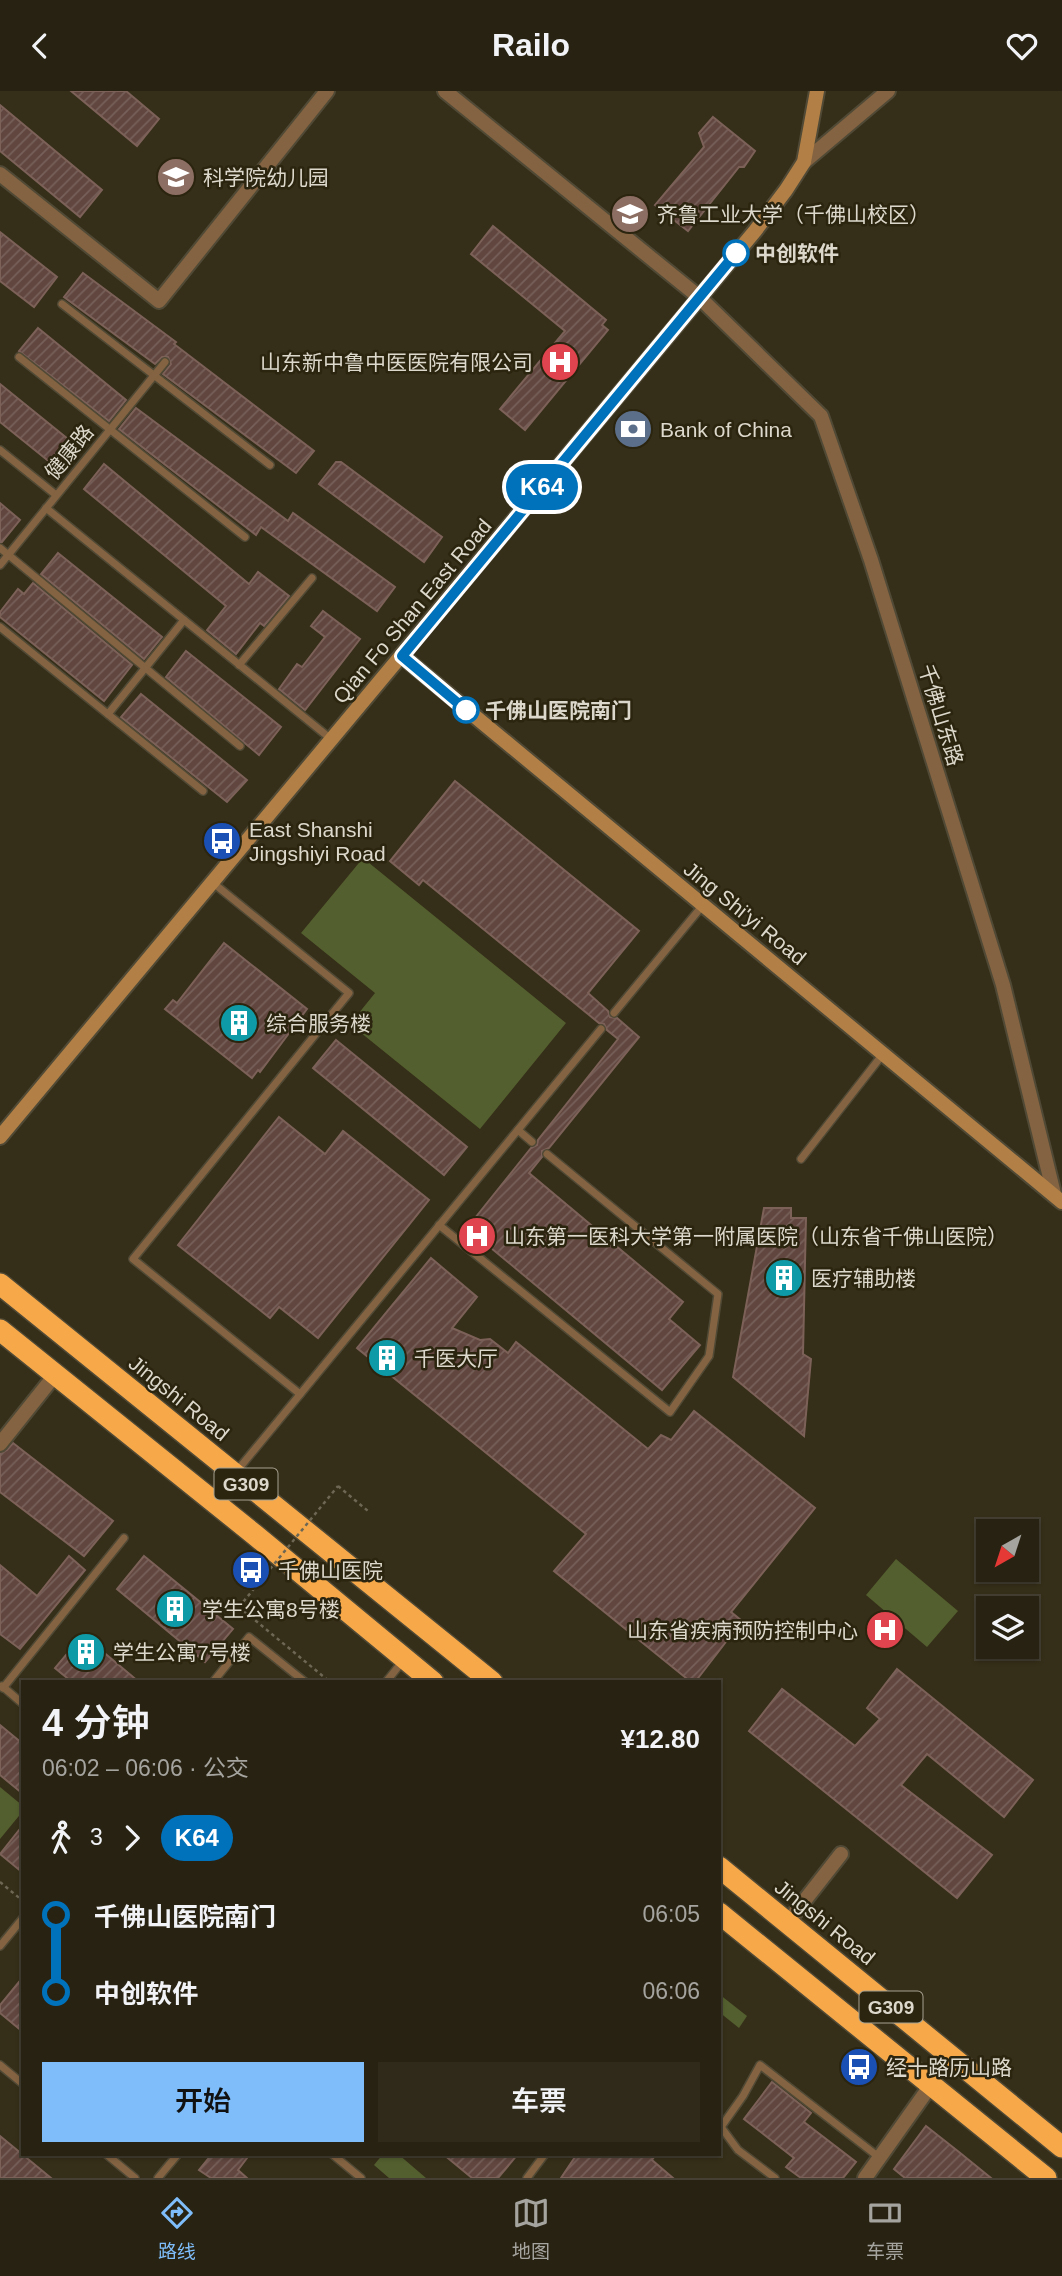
<!DOCTYPE html>
<html lang="zh">
<meta charset="utf-8">
<style>
body{margin:0;font-family:Helvetica,"Noto Sans SC",sans-serif;background:#302a1b;color:#f1f3f6;height:100vh;display:flex;flex-direction:column;font-size:26px;white-space:nowrap}
*{box-sizing:border-box;margin:0}
p{font-size:23px;color:#a5a49f}
.icon{flex:none;width:38px;height:38px;fill:none;stroke:currentColor;stroke-width:2;stroke-linecap:round;stroke-linejoin:round}
.map{position:relative;flex:1;overflow:hidden}
.drawer{position:absolute;left:21px;top:1589px;width:700px;height:476px;display:flex;flex-direction:column;background:#282212;border-radius:0px;box-shadow:0 2px 5px #0004,0 0 0 2px #443f32}
.drawer>*{flex:none}
.badge{padding:0 14px;border-radius:23px;font-size:24px;line-height:46px}
.needle{width:46px;rotate:219deg}
.fabs{position:absolute;left:976px;top:1428px;display:grid;gap:14px}
.fabs a{display:grid;place-items:center;width:63px;height:63px;border-radius:0px;background:#282212;box-shadow:0 2px 5px #0004,0 0 0 2px #443f32;font-size:35px}
.map>.badge{position:absolute;translate:-50% -50%;box-shadow:0 0 0 4px #fff}
.legs{display:flex;align-items:center;gap:10px;height:77px;padding:0 21px;font-size:23px}
.legs p{margin-inline-start:auto}
.summary{display:flex;align-items:center;justify-content:space-between;height:119px;padding:0 21px}
h1{font-size:38px;font-weight:600;line-height:52px}
.action{display:flex;gap:14px;margin-top:auto;padding:14px 21px}
.action a{flex:1;height:80px;border-radius:0px;background:#7ebdf9;color:#111;font-size:28px;font-weight:600;line-height:80px;text-align:center}
.action a+a{background:#302a1b;color:#f1f3f6}
ul{padding:0 21px;list-style:none}
li{display:flex;align-items:center;gap:24px;height:77px;font-size:26px}
li i{display:grid;place-items:center;width:10px;height:100%;margin:0 9px;background:currentColor}
li i::after{content:'';width:18px;height:18px;margin:-9px;border:5px solid;border-radius:50%;background:#282212}
li p{margin-inline-start:auto}
li:first-child i{background:linear-gradient(#0000 50%,currentColor 0)}
li:last-child i{background:linear-gradient(currentColor 50%,#0000 0)}
header{display:flex;justify-content:space-between;align-items:center;height:91px;padding:0 21px;background:#282212;font-size:32px;font-weight:600}
.menu{display:flex;justify-content:space-around;align-items:center;height:98px;border-top:2px solid #443f32;background:#282212;font-size:19px;color:#a5a49f}
.menu a{display:grid;justify-items:center;gap:4px}
.menu .current{color:#7ebdf9}
.map>svg:first-child{display:block}
.green{fill:#535f2f}
.building{fill:url(#building-hatch);stroke:#7c6159;stroke-width:2}
.lines{fill:none;stroke-linecap:round;stroke-linejoin:round}
.lane-casing{stroke:#504935;stroke-width:10}
.street-casing{stroke:#504935;stroke-width:18}
.secondary-casing{stroke:#504935;stroke-width:18}
.highway-casing{stroke:#504935;stroke-width:24}
.path{stroke:#6d6754;stroke-width:2.5;stroke-dasharray:3.5 3.5;stroke-linecap:butt}
.lane{stroke:#836341;stroke-width:7}
.street{stroke:#836341;stroke-width:14}
.secondary{stroke:#b28046;stroke-width:14}
.highway{stroke:#f7a94a;stroke-width:21}
.path-bridge{stroke:#6d6754;stroke-width:2.5;stroke-dasharray:3.5 3.5;stroke-linecap:butt}
.line-1-casing{stroke:#fff;stroke-width:16}
.line-1{stroke:#0072bc;stroke-width:10}
.stop-1-dot{fill:#fff;stroke:#0072bc;stroke-width:3.5}
.labels{text-anchor:middle;dominant-baseline:central;stroke-width:5;stroke-linejoin:round;paint-order:stroke}
.shield{fill:#2b240e;stroke:#a7a292;stroke-width:2}
.shield-label{font-size:19px;font-weight:bold;fill:#dcd8cb}
.poi-label{font-size:21px;fill:#dcd8cb;stroke:#2b240e;text-anchor:start}
.stop-label{font-size:21px;font-weight:bold;fill:#dcd8cb;stroke:#2b240e;text-anchor:start}
.street-label{font-size:21px;fill:#dcd8cb;stroke:#2b240e}
</style>
<header><svg class="icon" aria-label="back" viewBox="0 0 24 24"><path d="M15 5l-7 7 7 7"/></svg>Railo<svg class="icon" aria-label="heart" viewBox="0 0 24 24"><path d="M12 20l-8-8c-3-5 5-10 8-4 3-6 11-1 8 4z"/></svg></header>
<div class="map">
<svg width="1062" height="2087" viewBox="0 0 1062 2087">
<defs>
<pattern id="building-hatch" width="6" height="6" patternUnits="userSpaceOnUse" patternTransform="scale(1.75)"><rect width="6" height="6" fill="#60463e"/><path d="M-1 1l2-2M0 6l6-6M5 7l2-2" fill="none" stroke="#766059"/></pattern>
</defs>
<rect width="100%" height="100%" fill="#352e18"/>
<g class="green">
<polygon points="363,767 566,932 480,1038 350,933 375,902 301,842"/>
<polygon points="896,1468 958,1520 927,1556 866,1504"/>
<polygon points="0,1696 23,1715 23,1720 0,1748"/>
<polygon points="719,1903 747,1925 739,1937 719,1921"/>
<polygon points="383,2063 398,2063 426,2087 389,2087 374,2074"/>
</g>
<g class="building">
<polygon points="71,0 126,0 159,28 137,55"/>
<polygon points="0,14 102,99 80,126 0,60"/>
<polygon points="713,26 755,60 744,76 739,76 688,140 655,114 704,56 699,42"/>
<polygon points="493,135 606,229 602,234 608,239 525,339 500,318 565,240 471,163"/>
<polygon points="0,141 57,186 34,216 0,190"/>
<polygon points="83,182 176,251 174,253 314,360 296,382 163,283 171,273 168,266 162,266 155,273 64,206"/>
<polygon points="38,237 126,309 109,330 19,260"/>
<polygon points="0,293 79,357 61,380 0,331"/>
<polygon points="136,317 288,430 293,422 395,496 377,520 261,436 256,444 119,338"/>
<polygon points="336,371 341,371 442,446 424,471 319,393"/>
<polygon points="104,373 249,493 258,481 289,505 264,535 260,532 236,563 207,539 226,515 84,398"/>
<polygon points="0,412 20,429 2,451 0,451"/>
<polygon points="58,462 162,546 144,568 41,483"/>
<polygon points="33,492 132,574 104,610 0,526 0,521 18,498 24,503"/>
<polygon points="323,520 360,548 305,619 279,598 297,573 302,576 325,546 311,535"/>
<polygon points="186,560 281,636 259,664 166,586"/>
<polygon points="141,603 247,689 227,711 121,626"/>
<polygon points="455,690 639,840 588,902 608,920 610,926 617,927 639,946 549,1057 542,1060 542,1066 529,1082 683,1211 669,1228 700,1254 662,1299 467,1137 531,1057 537,1054 538,1049 618,948 607,939 604,933 599,932 423,789 419,794 390,770"/>
<polygon points="224,852 307,918 260,981 258,979 252,987 165,918 173,909 177,912"/>
<polygon points="336,949 467,1056 444,1084 313,977"/>
<polygon points="279,1026 325,1063 343,1040 429,1109 318,1247 279,1216 270,1227 178,1154"/>
<polygon points="764,1117 791,1117 791,1127 806,1127 803,1263 811,1268 804,1345 733,1286"/>
<polygon points="431,1167 477,1206 452,1237 480,1249 490,1248 508,1262 516,1251 648,1358 661,1344 671,1349 694,1320 815,1417 731,1521 742,1530 695,1591 691,1591 554,1480 586,1443 357,1257"/>
<polygon points="13,1352 113,1430 84,1465 0,1401 0,1362 7,1359"/>
<polygon points="69,1465 85,1479 20,1558 0,1543 0,1474 37,1505"/>
<polygon points="144,1465 233,1538 205,1571 117,1498"/>
<polygon points="83,1544 139,1591 72,1591 55,1577"/>
<polygon points="897,1578 1033,1689 1004,1726 927,1663 901,1694 992,1764 957,1807 749,1640 782,1598 855,1655 880,1628 867,1617"/>
<polygon points="0,1634 23,1653 23,1703 0,1684"/>
<polygon points="23,1734 23,1782 0,1763"/>
<polygon points="23,1886 23,1941 0,1922 0,1914"/>
<polygon points="772,1991 811,2022 804,2031 856,2071 843,2087 801,2087 786,2076 794,2067 744,2028"/>
<polygon points="926,2035 959,2061 991,2087 905,2087 894,2078"/>
<polygon points="0,2045 51,2087 0,2087"/>
<polygon points="212,2063 250,2063 238,2079 247,2087 211,2087 199,2079"/>
<polygon points="443,2063 518,2063 498,2087 472,2087"/>
<polygon points="577,2063 656,2063 652,2069 673,2087 561,2087"/>
</g>
<g class="lines">
<defs>
<g id="lane">
<polyline points="62,213 270,374"/>
<polyline points="19,266 245,446"/>
<polyline points="0,359 56,404"/>
<polyline points="46,417 331,648"/>
<polyline points="0,457 240,655"/>
<polyline points="0,474 165,271"/>
<polyline points="0,536 203,700"/>
<polyline points="239,574 312,487"/>
<polyline points="108,623 184,529"/>
<polyline points="212,791 349,902 133,1168 300,1303"/>
<polyline points="614,922 703,814"/>
<polyline points="518,1039 532,1051"/>
<polyline points="801,1068 883,963"/>
<polyline points="439,1134 670,1321 709,1265 718,1203 547,1063"/>
<polyline points="236,1381 601,938"/>
<polyline points="213,1591 249,1546 305,1591"/>
<polyline points="386,1591 402,1571"/>
<polyline points="2,1595 23,1613"/>
<polyline points="3,1597 124,1447"/>
<polyline points="0,1855 23,1827"/>
<polyline points="0,1974 23,1993"/>
<polyline points="106,2063 135,2087"/>
<polyline points="332,2063 361,2087"/>
<polyline points="158,2087 178,2063"/>
<polyline points="527,2087 545,2063"/>
<polyline points="775,2087 738,2059 721,2036 743,2005 760,1974 880,2067"/>
</g>
<g id="street">
<polyline points="445,0 699,206 821,325 871,469 1003,894 1054,1103"/>
<polyline points="804,71 888,0"/>
<polyline points="0,83 159,210 327,0"/>
<polyline points="0,1353 55,1284"/>
<polyline points="787,1832 841,1763"/>
<polyline points="865,2087 931,1994"/>
</g>
<g id="secondary">
<polyline points="402,565 1062,1111"/>
<polyline points="0,1046 755,140 786,99 804,71 817,0"/>
</g>
<g id="highway">
<polyline points="0,1193 492,1591"/>
<polyline points="0,1239 255,1444 433,1591"/>
<polyline points="719,1776 1062,2056"/>
<polyline points="719,1822 1046,2087"/>
</g>
</defs>
<use href="#lane" class="lane-casing"/>
<use href="#street" class="street-casing"/>
<use href="#secondary" class="secondary-casing"/>
<use href="#highway" class="highway-casing"/>
<g class="path">
<polyline points="338,1395 368,1420"/>
<polyline points="239,1516 330,1591"/>
<polyline points="0,1791 23,1810"/>
</g>
<use href="#lane" class="lane"/>
<use href="#street" class="street"/>
<use href="#secondary" class="secondary"/>
<use href="#highway" class="highway"/>
<polyline class="path-bridge" points="239,1516 338,1395"/>
</g>
<g class="lines">
<defs>
<polyline id="line-1" points="466,619 402,565 736,162"/>
</defs>
<use href="#line-1" class="line-1-casing"/>
<use href="#line-1" class="line-1"/>
</g>
<defs>
<symbol id="school-disc" viewBox="-11 -11 22 22"><circle r="9.5" fill="#8d6e63" stroke="#2b240e"/><path d="M0-5L7-2L0 1L-7-2ZM-4 1L0 2.5L4 1V4Q0 6-4 4Z" fill="#fff"/></symbol>
<symbol id="university-disc" viewBox="-11 -11 22 22"><circle r="9.5" fill="#8d6e63" stroke="#2b240e"/><path d="M0-5L7-2L0 1L-7-2ZM-4 1L0 2.5L4 1V4Q0 6-4 4Z" fill="#fff"/></symbol>
<symbol id="hospital-disc" viewBox="-11 -11 22 22"><circle r="9.5" fill="#e0444e" stroke="#2b240e"/><path d="M-5-5h3v3.5h4V-5h3V5h-3V1.5h-4V5h-3Z" fill="#fff"/></symbol>
<symbol id="bank-disc" viewBox="-11 -11 22 22"><circle r="9.5" fill="#5c6f8a" stroke="#2b240e"/><path d="M-6-4H6V4H-6ZM0-2.3a2.3 2.3 0 1 0 0 4.6a2.3 2.3 0 1 0 0-4.6Z" fill="#fff"/></symbol>
<symbol id="bus-disc" viewBox="-11 -11 22 22"><circle r="9.5" fill="#1a4fb4" stroke="#2b240e"/><path d="M-5-6H5V4H4V6H2V4H-2V6H-4V4H-5ZM-3.5-4V0h7V-4ZM-3.5 1.2v1.5H-2V1.2ZM2 1.2v1.5H3.5V1.2Z" fill="#fff"/></symbol>
<symbol id="building-disc" viewBox="-11 -11 22 22"><circle r="9.5" fill="#0f9aa8" stroke="#2b240e"/><path d="M-4-6H4V6H1V3H-1V6H-4ZM-2.5-4.3h1.7v1.8h-1.7ZM.8-4.3h1.7v1.8H.8ZM-2.5-1h1.7V.8h-1.7ZM.8-1h1.7V.8H.8Z" fill="#fff"/></symbol>
</defs>
<g fill-rule="evenodd">
<use href="#school-disc" x="154" y="64" width="44" height="44"/>
<use href="#university-disc" x="608" y="101" width="44" height="44"/>
<use href="#hospital-disc" x="538" y="249" width="44" height="44"/>
<use href="#bank-disc" x="611" y="316" width="44" height="44"/>
<use href="#bus-disc" x="200" y="728" width="44" height="44"/>
<use href="#building-disc" x="217" y="910" width="44" height="44"/>
<use href="#hospital-disc" x="455" y="1123" width="44" height="44"/>
<use href="#building-disc" x="762" y="1165" width="44" height="44"/>
<use href="#building-disc" x="365" y="1245" width="44" height="44"/>
<use href="#bus-disc" x="229" y="1457" width="44" height="44"/>
<use href="#building-disc" x="153" y="1496" width="44" height="44"/>
<use href="#hospital-disc" x="863" y="1517" width="44" height="44"/>
<use href="#building-disc" x="64" y="1539" width="44" height="44"/>
<use href="#bus-disc" x="837" y="1954" width="44" height="44"/>
</g>
<g class="stop-1-dot">
<circle cx="736" cy="162" r="12"/>
<circle cx="466" cy="619" r="12"/>
</g>
<g class="labels">
<g class="shield">
<rect x="214.5" y="1377.5" width="63" height="31" rx="5"/>
<rect x="859.5" y="1900.5" width="63" height="31" rx="5"/>
</g>
<g class="shield-label">
<text x="246" y="1393">G309</text>
<text x="891" y="1916">G309</text>
</g>
<g class="poi-label">
<text x="203" y="86">科学院幼儿园</text>
<text x="657" y="123">齐鲁工业大学（千佛山校区）</text>
<text x="533" y="271" text-anchor="end">山东新中鲁中医医院有限公司</text>
<text x="660" y="338">Bank of China</text>
<text x="249" y="738">East Shanshi<tspan x="249" dy="24">Jingshiyi Road</tspan></text>
<text x="266" y="932">综合服务楼</text>
<text x="504" y="1145">山东第一医科大学第一附属医院（山东省千佛山医院）</text>
<text x="811" y="1187">医疗辅助楼</text>
<text x="414" y="1267">千医大厅</text>
<text x="278" y="1479">千佛山医院</text>
<text x="202" y="1518">学生公寓8号楼</text>
<text x="858" y="1539" text-anchor="end">山东省疾病预防控制中心</text>
<text x="113" y="1561">学生公寓7号楼</text>
<text x="886" y="1976">经十路历山路</text>
</g>
<g class="stop-label">
<text x="755" y="162">中创软件</text>
<text x="485" y="619">千佛山医院南门</text>
</g>
<g class="street-label">
<text transform="translate(69 361) rotate(-51)">健康路</text>
<text transform="translate(412 520) rotate(-50)">Qian Fo Shan East Road</text>
<text transform="translate(941 624) rotate(73)">千佛山东路</text>
<text transform="translate(745 822) rotate(39)">Jing Shi'yi Road</text>
<text transform="translate(179 1307) rotate(39)">Jingshi Road</text>
<text transform="translate(825 1831) rotate(39)">Jingshi Road</text>
</g>
</g>
</svg>
<div class="fabs">
<a><svg class="needle" viewBox="-14 -14 28 28"><path d="M0-13l5 13h-10z" fill="#e53935"/><path d="M0 13l5-13h-10z" fill="#a5a49f"/></svg></a>
<a><svg class="icon" aria-label="layers" viewBox="0 0 24 24"><path d="M12 4l9 5-9 5-9-5zM3 14l9 5 9-5"/></svg></a>
</div>
<b class="badge" style="left:542px;top:396px;background:#0072bc;color:#fff">K64</b>
<section class="drawer">
<div class="summary"><div><h1>4 分钟</h1><p>06:02 – 06:06 · 公交</p></div><b>¥12.80</b></div>
<div class="legs"><svg class="icon" aria-label="walk" viewBox="0 0 24 24"><circle cx="13" cy="4" r="2"/><path d="M13 8l-2 6 4 7M11 14l-3 7M7 12l3-4h3l4 4"/></svg>3<svg class="icon" aria-label="forward" viewBox="0 0 24 24"><path d="M9 5l7 7-7 7"/></svg><b class="badge" style="background:#0072bc;color:#fff">K64</b></div>
<ul>
<li><i style="color:#0072bc"></i><b>千佛山医院南门</b><p>06:05</p></li>
<li><i style="color:#0072bc"></i><b>中创软件</b><p>06:06</p></li>
</ul>
<div class="action"><a>开始</a><a>车票</a></div>
</section>
</div>
<nav class="menu">
<a class="current"><svg class="icon" aria-label="directions" viewBox="0 0 24 24"><path d="M12 3l9 9-9 9-9-9zM9 14v-3h6M13 9l2 2-2 2"/></svg>路线</a>
<a><svg class="icon" aria-label="map" viewBox="0 0 24 24"><path d="M3 6l6-2 6 2 6-2v14l-6 2-6-2-6 2zM9 4v14M15 6v14"/></svg>地图</a>
<a><svg class="icon" aria-label="tickets" viewBox="0 0 24 24"><path d="M3 7h18v10H3zM15 7v10"/></svg>车票</a>
</nav>
